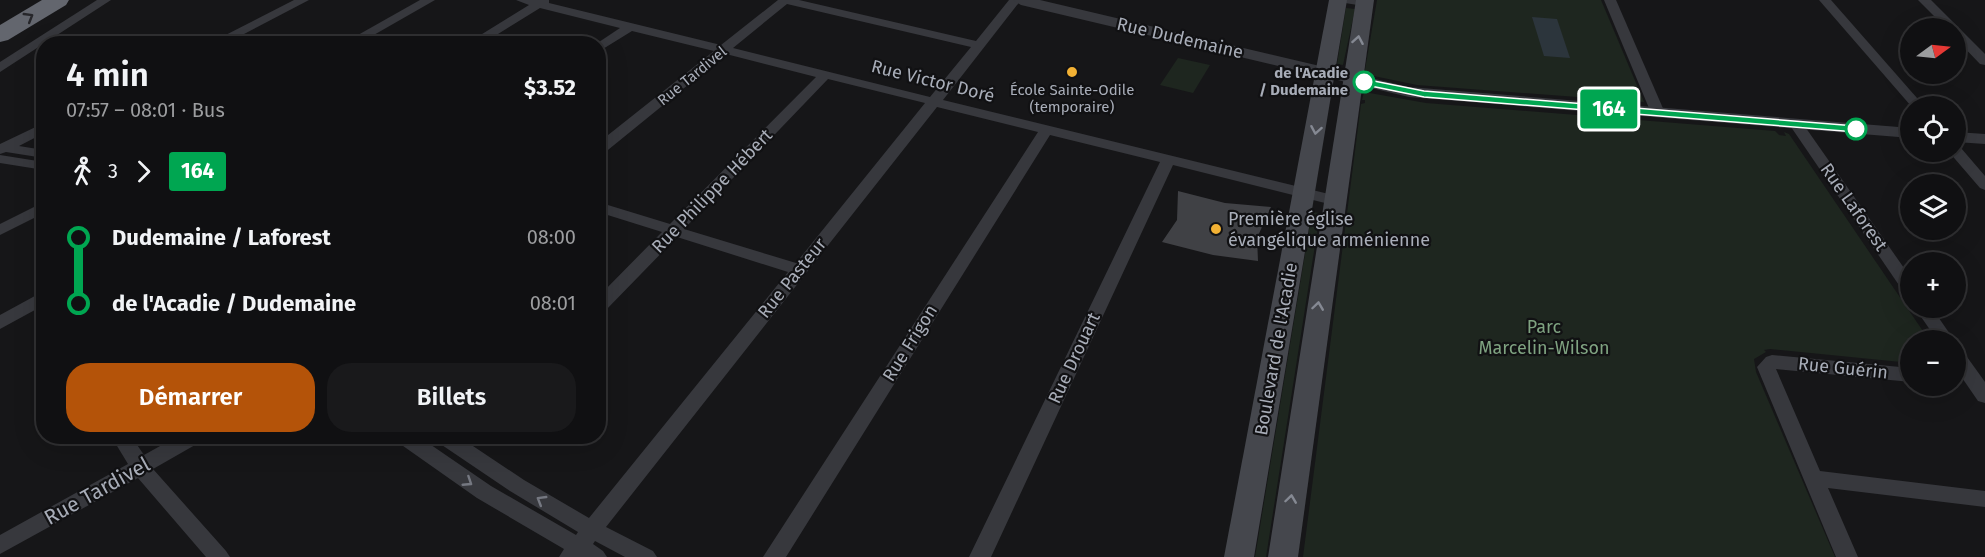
<!DOCTYPE html>
<html lang="fr">
<meta charset="utf-8">
<style>
body{margin:0;font-family:"Fira Sans",sans-serif;background:#19191b;color:#f1f3f6;height:100vh;display:flex;flex-direction:column;font-size:22px;white-space:nowrap}
*{box-sizing:border-box;margin:0}
p{font-size:20px;color:#9c9d9f}
.icon{flex:none;width:33px;height:33px;fill:none;stroke:currentColor;stroke-width:2;stroke-linecap:round;stroke-linejoin:round}
.map{position:relative;flex:1;overflow:hidden}
.side{position:absolute;left:36px;top:36px;width:570px;height:408px;display:flex;flex-direction:column;background:#101012;border-radius:24px;box-shadow:0 6px 24px #0002,0 0 0 2px #303032}
.side>*{flex:none}
.badge{padding:0 12px;border-radius:4px;font-size:21px;line-height:39px}
.needle{width:39px;rotate:75deg}
.buttons{position:absolute;left:1900px;top:18px;display:grid;gap:12px}
.buttons a{display:grid;place-items:center;width:66px;height:66px;border-radius:50%;background:#101012;box-shadow:0 6px 24px #0002,0 0 0 2px #303032;font-size:30px}
.map>.badge{position:absolute;translate:-50% -50%;box-shadow:0 0 0 3px #fff}
.legs{display:flex;align-items:center;gap:9px;height:66px;padding:0 30px;font-size:20px}
.legs p{margin-inline-start:auto}
.summary{display:flex;align-items:center;justify-content:space-between;height:102px;padding:0 30px}
h1{font-size:33px;font-weight:600;line-height:45px}
.cta{display:flex;gap:12px;margin-top:auto;padding:12px 30px}
.cta a{flex:1;height:69px;border-radius:24px;background:#b45309;color:#fff;font-size:24px;font-weight:600;line-height:69px;text-align:center}
.cta a+a{background:#19191b;color:#f1f3f6}
ul{padding:0 30px;list-style:none}
li{display:flex;align-items:center;gap:21px;height:66px;font-size:22px}
li i{display:grid;place-items:center;width:9px;height:100%;margin:0 8px;background:currentColor}
li i::after{content:'';width:15px;height:15px;margin:-8px;border:4px solid;border-radius:50%;background:#101012}
li p{margin-inline-start:auto}
li:first-child i{background:linear-gradient(#0000 50%,currentColor 0)}
li:last-child i{background:linear-gradient(currentColor 50%,#0000 0)}
.map>svg:first-child{display:block}
.green{fill:#1e261f}
.water{fill:#2c353c}
.building{fill:#404145}
.lines{fill:none;stroke-linecap:round;stroke-linejoin:round}
.minor{fill:#37383d;fill-rule:evenodd}
.tertiary{fill:#37383d;fill-rule:evenodd}
.secondary{fill:#45474d;fill-rule:evenodd}
.motorway{fill:#63666e;fill-rule:evenodd}
.oneway{stroke:#26262a}
.oneway2{stroke:#858993}
.oneway3{stroke:#757881}
.line-1{fill:#00a651;stroke:#fff;stroke-width:1.5}
.poi-dot{fill:#f2b134;stroke:#111113;stroke-width:2}
.stop-1-dot{fill:#fff;stroke:#00a651;stroke-width:3}
.labels{text-anchor:middle;dominant-baseline:central;stroke-width:4.5;stroke-linejoin:round;paint-order:stroke}
.far-stop-label{font-size:15px;font-weight:bold;fill:#a8adb8;stroke:#111113;text-anchor:end}
.far-street-label{font-size:15px;fill:#a8adb8;stroke:#111113}
.far-poi-label{font-size:15px;fill:#a8adb8;stroke:#111113}
.street-label{font-size:18px;fill:#a8adb8;stroke:#111113}
.poi-label{font-size:18px;fill:#a8adb8;stroke:#111113;text-anchor:start}
.park-label{font-size:18px;fill:#7fa381;stroke:#111113}
.near-street-label{font-size:21px;fill:#a8adb8;stroke:#111113}
</style>
<div class="map">
<svg width="1985" height="557" viewBox="0 0 1985 557">
<rect width="100%" height="100%" fill="#161618"/>
<g class="green">
<polygon points="1377,0 1601,0 1644,102 1417,85 1369,75 1365,70"/>
<polygon points="1346,8 1355,9 1343,65 1337,64"/>
<polygon points="1178,58 1210,65 1193,93 1160,85"/>
<polygon points="1364,92 1426,103 1775,131 1779,135 1786,136 1784,132 1789,134 1929,340 1911,340 1911,363 1770,349 1764,350 1766,352 1754,359 1756,372 1835,557 1303,557 1361,104 1365,103 1365,100 1362,100"/>
<polygon points="1312,212 1320,213 1266,557 1255,557"/>
</g>
<polygon class="water" points="1532,17 1557,19 1570,58 1544,56"/>
<polygon class="building" points="1178,191 1225,203 1271,207 1257,238 1258,261 1213,255 1162,242 1177,220"/>
<g class="lines">
<g class="minor">
<polygon points="97,0 111,0 0,72 0,62"/>
<polygon points="294,0 309,0 225,44 208,44"/>
<polygon points="420,0 435,0 358,44 342,44"/>
<path d="M516,0h33v3l172,42 57,-45h21l177,41 33,-41h12l-78,100 390,95 8,5 -8,5 -160,-40 -182,392h-22l191,-395 -110,-27 -264,422h-23l275,-425 -101,-25 -331,420 47,24 4,6h-32l-30,-16 -2,3 10,7 4,6h-48l5,-8 -87,-51 -81,-57 -2,-5h24l73,50 85,49 2,-3 -68,-41 -74,-50 -2,-5h24l66,44 65,38 199,-246 -111,-35 -73,75 -6,2v-17l64,-65 -64,-20v-10l72,22 146,-147 -90,-23 -123,100 -5,1v-12l116,-92 -82,-20 -34,21v-8h-2l24,-16 -80,-20 -58,36h-16l63,-39zM787,4l184,43 -41,50 -197,-49zM828,79l97,24 -129,160 -112,-34z"/>
<polygon points="1343,0 1369,0 1370,2 1364,6 1345,3"/>
<polygon points="1604,0 1616,0 1665,113 1663,116 1658,117 1651,113"/>
<polygon points="1819,0 1831,0 1924,106 1911,106"/>
<polygon points="1918,0 1931,0 1985,54 1985,65 1980,64 1956,39 1956,28 1946,28"/>
<polygon points="1796,120 1801,121 1911,278 1911,296 1905,294 1789,124"/>
<polygon points="44,123 44,133 19,146 44,150 44,158 6,152 0,154 0,144"/>
<polygon points="1956,147 1961,148 1985,176 1985,190 1980,188 1949,152 1956,152"/>
<polygon points="0,155 44,162 44,170 0,163"/>
<polygon points="44,202 44,213 0,235 0,224"/>
<polygon points="44,291 44,305 0,329 0,315"/>
<polygon points="1915,308 1932,308 1954,340 1937,340"/>
<polygon points="1956,349 1962,350 1985,382 1985,403 1978,401 1956,369"/>
<polygon points="1772,355 1911,368 1911,382 1776,369 1820,471 1985,491 1985,507 1828,488 1858,557 1836,557 1757,367 1766,357"/>
<polygon points="111,436 131,436 144,455 178,436 204,436 202,441 153,469 226,551 230,557 206,557 138,478 0,554 0,535 128,464"/>
</g>
<g class="tertiary">
<polygon points="1013,0 1040,0 1409,87 1911,128 1911,138 1409,97 1021,5"/>
<polygon points="1956,132 1985,134 1985,144 1956,142"/>
</g>
<g class="secondary">
<polygon points="1329,0 1347,0 1254,557 1224,557"/>
<polygon points="1356,0 1374,0 1298,557 1268,557"/>
</g>
<polygon class="motorway" points="42,0 69,0 66,5 8,40 0,42 0,25"/>
</g>
<defs><path id="oneway-chevron" d="M-2-3.5L2.5 0L-2 3.5" fill="none" stroke-width="1.6" stroke-linecap="round" stroke-linejoin="round" transform="scale(1.5)"/></defs>
<use class="oneway" href="#oneway-chevron" transform="translate(29 17) rotate(-31)"/>
<g class="oneway2">
<use href="#oneway-chevron" transform="translate(1358 40) rotate(-80)"/>
<use href="#oneway-chevron" transform="translate(1316 130) rotate(100)"/>
<use href="#oneway-chevron" transform="translate(1318 306) rotate(-82)"/>
<use href="#oneway-chevron" transform="translate(1291 499) rotate(-82)"/>
</g>
<g class="oneway3">
<use href="#oneway-chevron" transform="translate(468 482) rotate(33)"/>
<use href="#oneway-chevron" transform="translate(541 500) rotate(-149)"/>
</g>
<polygon class="line-1" points="1364,79 1424,91 1856,126 1861,129 1856,132 1424,97 1361,84 1359,82"/>
<g class="poi-dot">
<circle cx="1072" cy="72" r="6"/>
<circle cx="1216" cy="229" r="6"/>
</g>
<g class="stop-1-dot">
<circle cx="1364" cy="82" r="10"/>
<circle cx="1856" cy="129" r="10"/>
</g>
<g class="labels">
<g class="far-stop-label">
<text x="1348" y="73">de l'Acadie<tspan x="1348" dy="17">/ Dudemaine</tspan></text>
</g>
<g class="far-street-label">
<text transform="translate(692 76) rotate(-39)">Rue Tardivel</text>
</g>
<g class="far-poi-label">
<text x="1072" y="90">École Sainte-Odile<tspan x="1072" dy="17">(temporaire)</tspan></text>
</g>
<g class="street-label">
<text transform="translate(1180 38) rotate(13)">Rue Dudemaine</text>
<text transform="translate(933 81) rotate(14)">Rue Victor Doré</text>
<text transform="translate(712 191) rotate(-46)">Rue Philippe Hébert</text>
<text transform="translate(1854 207) rotate(55)">Rue Laforest</text>
<text transform="translate(792 278) rotate(-51)">Rue Pasteur</text>
<text transform="translate(910 343) rotate(-58)">Rue Frigon</text>
<text transform="translate(1276 349) rotate(-80)">Boulevard de l'Acadie</text>
<text transform="translate(1074 358) rotate(-65)">Rue Drouart</text>
<text transform="translate(1843 368) rotate(6)">Rue Guérin</text>
</g>
<g class="poi-label">
<text x="1228" y="219">Première église<tspan x="1228" dy="21">évangélique arménienne</tspan></text>
</g>
<g class="park-label">
<text x="1544" y="327">Parc<tspan x="1544" dy="21">Marcelin-Wilson</tspan></text>
</g>
<g class="near-street-label">
<text transform="translate(97 491) rotate(-29)">Rue Tardivel</text>
</g>
</g>
</svg>
<div class="buttons">
<a><svg class="needle" viewBox="-14 -14 28 28"><path d="M0-13l5 13h-10z" fill="#e53935"/><path d="M0 13l5-13h-10z" fill="#9c9d9f"/></svg></a>
<a><svg class="icon" aria-label="locate" viewBox="0 0 24 24"><circle cx="12" cy="12" r="6"/><path d="M12 2v4M12 18v4M2 12h4M18 12h4"/></svg></a>
<a><svg class="icon" aria-label="layers" viewBox="0 0 24 24"><path d="M12 4l9 5-9 5-9-5zM3 14l9 5 9-5"/></svg></a>
<a>+</a>
<a>−</a>
</div>
<b class="badge" style="left:1609px;top:109px;background:#00a651;color:#fff">164</b>
<section class="side">
<div class="summary"><div><h1>4 min</h1><p>07:57 – 08:01 · Bus</p></div><b>$3.52</b></div>
<div class="legs"><svg class="icon" aria-label="walk" viewBox="0 0 24 24"><circle cx="13" cy="4" r="2"/><path d="M13 8l-2 6 4 7M11 14l-3 7M7 12l3-4h3l4 4"/></svg>3<svg class="icon" aria-label="forward" viewBox="0 0 24 24"><path d="M9 5l7 7-7 7"/></svg><b class="badge" style="background:#00a651;color:#fff">164</b></div>
<ul>
<li><i style="color:#00a651"></i><b>Dudemaine / Laforest</b><p>08:00</p></li>
<li><i style="color:#00a651"></i><b>de l'Acadie / Dudemaine</b><p>08:01</p></li>
</ul>
<div class="cta"><a>Démarrer</a><a>Billets</a></div>
</section>
</div>
